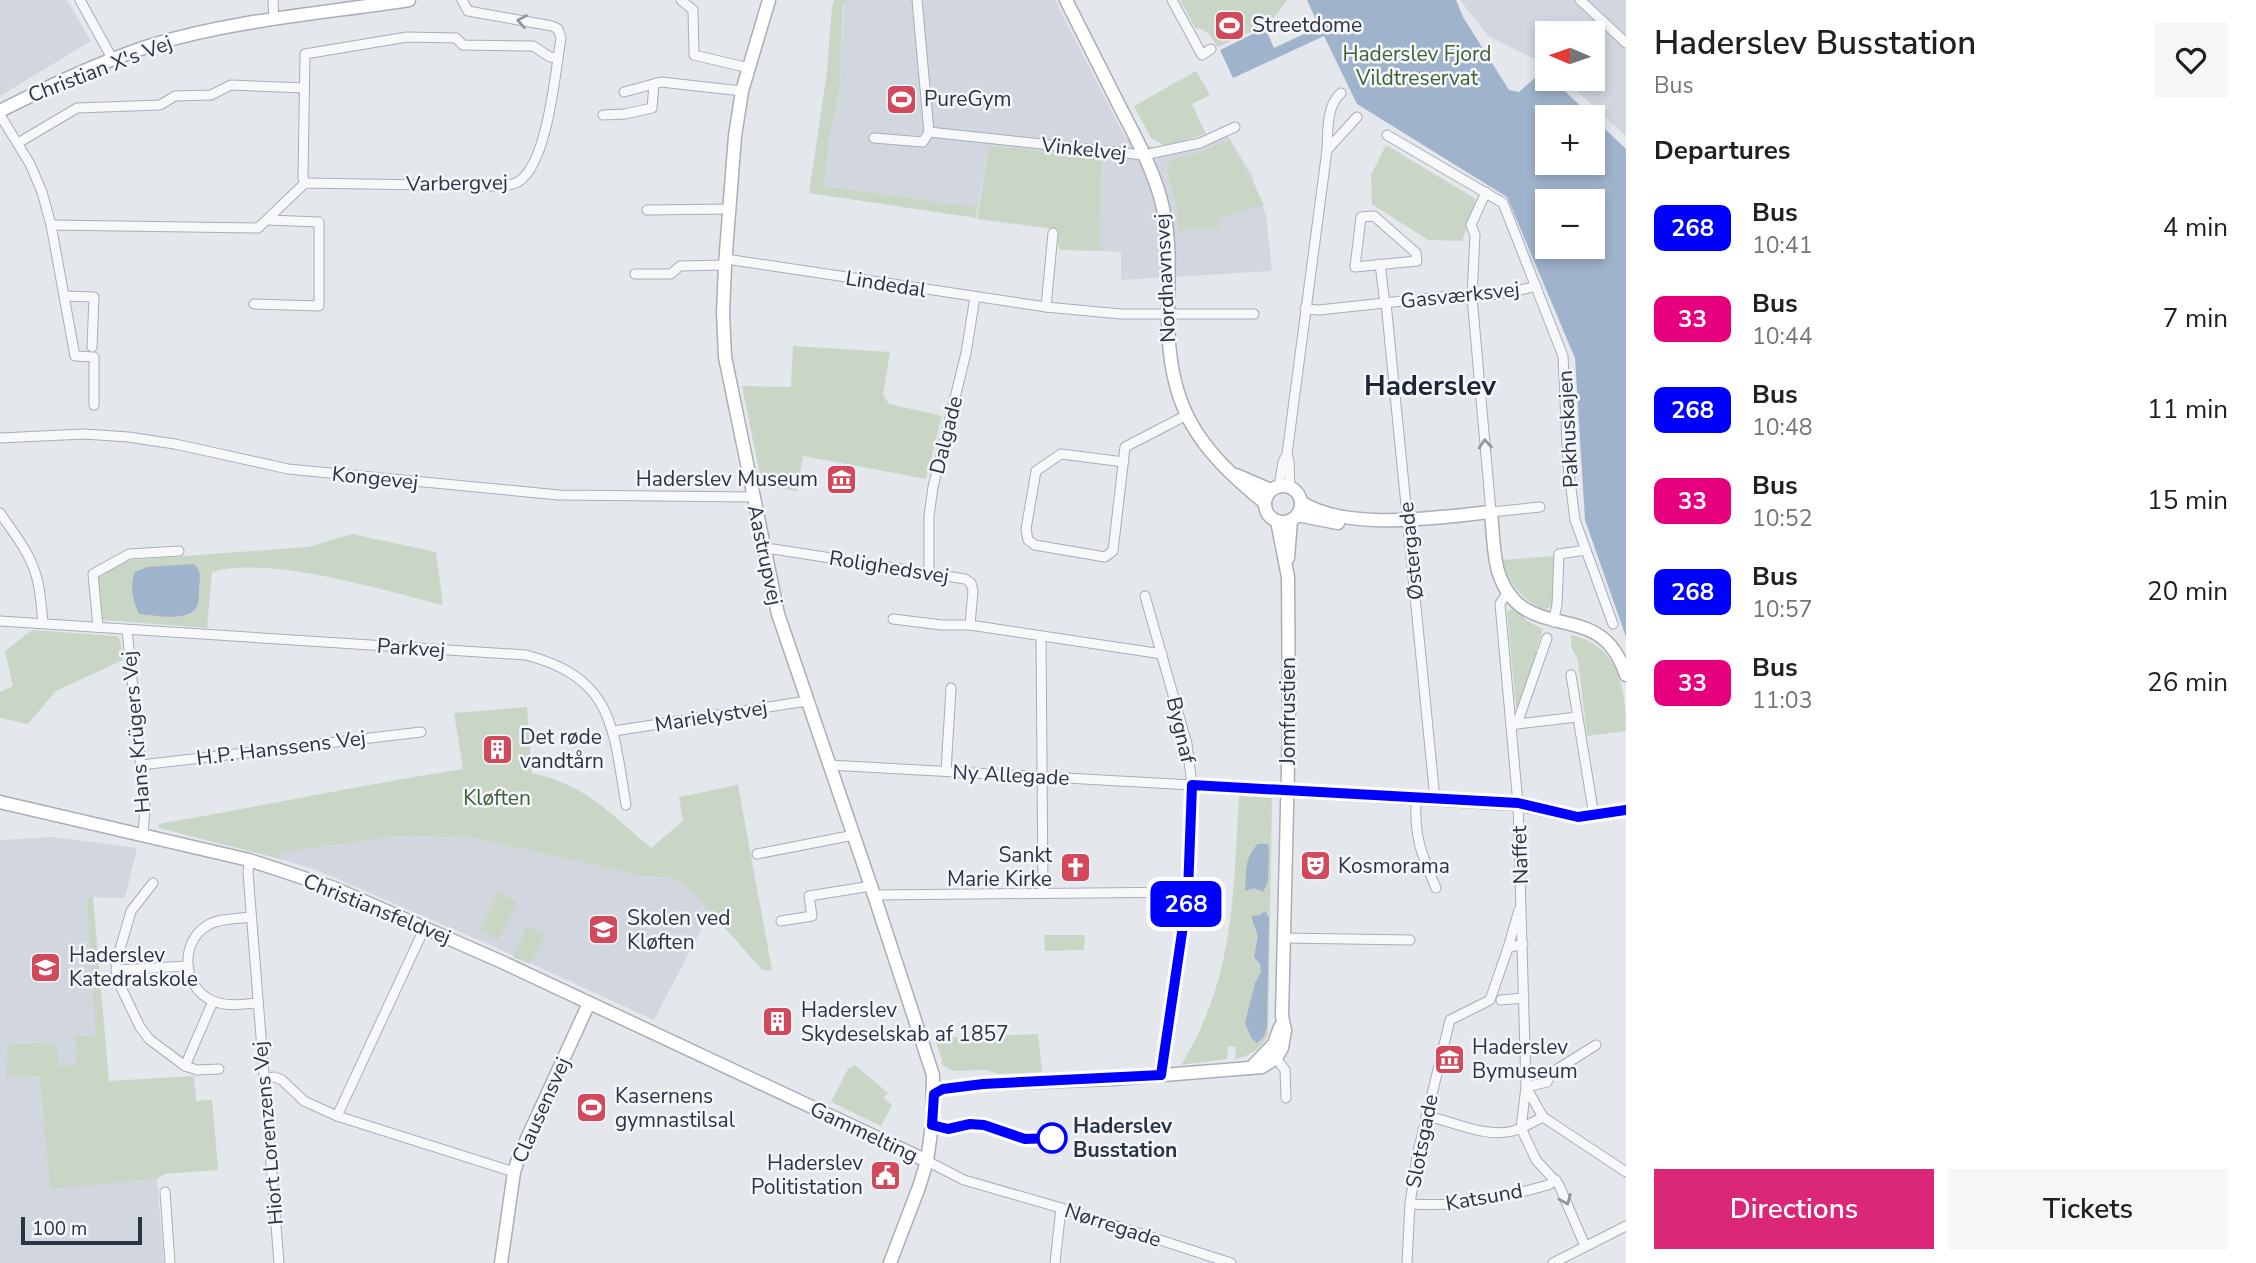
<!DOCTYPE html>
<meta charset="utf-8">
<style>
body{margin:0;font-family:"Nunito Sans",sans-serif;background:#f6f6f6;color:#202124;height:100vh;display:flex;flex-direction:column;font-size:26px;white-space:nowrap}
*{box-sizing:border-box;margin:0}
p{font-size:23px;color:#757577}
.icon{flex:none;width:38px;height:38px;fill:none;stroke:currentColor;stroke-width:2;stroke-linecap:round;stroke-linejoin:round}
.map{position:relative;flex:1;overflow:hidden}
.side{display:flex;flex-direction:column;background:#fff;width:630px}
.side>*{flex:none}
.badge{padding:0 14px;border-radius:10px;font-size:24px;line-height:46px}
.needle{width:46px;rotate:272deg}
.fabs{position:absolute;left:1535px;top:21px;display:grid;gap:14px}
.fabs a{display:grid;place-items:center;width:70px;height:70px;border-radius:0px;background:#fff;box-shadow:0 4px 10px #0003;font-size:35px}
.scale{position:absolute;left:21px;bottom:18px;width:121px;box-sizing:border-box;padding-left:7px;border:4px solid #2b3445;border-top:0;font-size:19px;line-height:24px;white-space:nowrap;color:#2b3445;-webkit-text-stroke:5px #f4f6f9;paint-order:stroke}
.map>.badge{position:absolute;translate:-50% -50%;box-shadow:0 0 0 4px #fff}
h2{padding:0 28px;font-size:26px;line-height:63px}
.round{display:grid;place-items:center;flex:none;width:74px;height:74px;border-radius:0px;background:#f6f6f6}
.head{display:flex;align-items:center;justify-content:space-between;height:119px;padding:0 28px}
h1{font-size:33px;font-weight:600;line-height:52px}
.cta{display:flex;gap:14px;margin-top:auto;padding:14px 28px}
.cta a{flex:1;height:80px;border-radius:0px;background:#db2777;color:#fff;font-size:28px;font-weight:600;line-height:80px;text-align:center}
.cta a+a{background:#f6f6f6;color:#202124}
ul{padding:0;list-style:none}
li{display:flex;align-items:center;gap:21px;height:91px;padding:0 28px}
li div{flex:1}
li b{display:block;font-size:26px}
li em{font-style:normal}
li .badge{min-width:77px;font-weight:700;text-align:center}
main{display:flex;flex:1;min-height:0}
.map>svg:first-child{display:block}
.built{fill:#d2d6de}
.green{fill:#c9d6c5}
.water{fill:#9fb4cc;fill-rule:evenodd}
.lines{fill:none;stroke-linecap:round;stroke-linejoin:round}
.street-casing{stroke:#a9aeb7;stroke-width:11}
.secondary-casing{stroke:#a9aeb7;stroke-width:15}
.street{stroke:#f7f8fa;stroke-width:9}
.secondary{stroke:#fff;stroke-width:12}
.oneway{stroke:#9196a0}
.line-casing{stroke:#fff;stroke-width:16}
.line{stroke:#00f;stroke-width:10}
.stop-dot{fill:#fff;stroke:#00f;stroke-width:3.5}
.labels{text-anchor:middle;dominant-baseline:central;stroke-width:5;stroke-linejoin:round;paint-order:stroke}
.poi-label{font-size:21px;fill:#2b3445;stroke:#f4f6f9;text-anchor:start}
.park-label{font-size:21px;fill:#3f6138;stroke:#f4f6f9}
.street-label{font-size:21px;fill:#2b3445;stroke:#f4f6f9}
.stop-label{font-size:21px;font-weight:bold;fill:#2b3445;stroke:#f4f6f9;text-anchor:start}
.district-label{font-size:28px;font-weight:bold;fill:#1d2536;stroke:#f4f6f9}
</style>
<main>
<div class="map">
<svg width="1626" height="1263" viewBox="0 0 1626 1263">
<rect width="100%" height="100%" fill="#e4e7ec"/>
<g class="built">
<polygon points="0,0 67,0 91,41 0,96"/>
<polygon points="855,0 1055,0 1125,137 1157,149 1228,136 1251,173 1266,215 1272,271 1121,280 1121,252 1100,251 1102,155 989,146 976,218 977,207 824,186 828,144 840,87 844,3"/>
<polygon points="1460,0 1626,0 1626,136 1564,79 1592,79 1592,33 1547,33 1547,65 1488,36"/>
<polygon points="399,836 474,838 643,876 672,878 696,895 711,911 654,1020 497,948 317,870 280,859 280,852"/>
<polygon points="53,837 137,848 125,898 93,897 86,899 101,1095 196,1088 196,1101 212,1100 218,1170 49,1173 50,1188 157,1179 164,1263 0,1263 0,840"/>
</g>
<g class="green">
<polygon points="834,0 855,0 843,4 840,87 828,144 824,186 977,207 976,218 809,193 827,71 832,7"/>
<polygon points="1180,0 1287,0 1270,23 1218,47 1209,34 1200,28 1196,29"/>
<polygon points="1196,71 1210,95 1192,104 1206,134 1165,146 1151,138 1134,106"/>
<polygon points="1230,140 1264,205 1217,218 1219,229 1188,229 1179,233 1177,207 1167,170 1171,160 1192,155"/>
<polygon points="1386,145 1474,198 1475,202 1462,241 1428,240 1372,204 1371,175"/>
<polygon points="989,146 1102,155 1100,251 1060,250 1054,229 977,219"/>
<polygon points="793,346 890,352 883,395 889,404 942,416 926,479 803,456 797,491 762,485 742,386 791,387"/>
<path d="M352,534l84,18 7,53c-62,-15 -172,-50 -231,-33l-5,56 -104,-8 -6,-39 2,-6 31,-15 178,-13z"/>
<path d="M1555,556l-2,49 -9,5c-23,-11 -35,-26 -42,-50z"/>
<polygon points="1514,608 1527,621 1543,629 1536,651 1537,655 1519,708 1516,708 1507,611"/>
<polygon points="32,630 116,636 120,639 123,660 56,691 28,724 0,718 0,692 13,686 5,651"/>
<path d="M1571,635c48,11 55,52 55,96l-39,5 -9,-76 -7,-13z"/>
<path d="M527,707l5,66c54,12 79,41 119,75l32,-27 -4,-24 59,-12 34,185h-10l-66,-75 -24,-17 -29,-2 -169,-38 -75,-2 -118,16 -1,7 -121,-31v-4c102,-18 202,-39 304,-55l-9,-56z"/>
<path d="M1239,796l33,2 -4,238c-8,13 -18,20 -33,23l1,-12 -8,-1 -1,13 -46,6c54,-87 52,-170 58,-269z"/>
<polygon points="498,892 517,902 498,940 479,931"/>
<polygon points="93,897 109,1081 194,1076 195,1101 212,1100 218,1170 164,1174 157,1179 50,1189 40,1076 6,1078 8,1045 56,1042 59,1067 77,1065 75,1037 96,1035 86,899"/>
<polygon points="528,926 545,934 530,964 513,957"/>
<polygon points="1044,935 1085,935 1084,950 1045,951"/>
<polygon points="1038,1034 1042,1072 998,1074 986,1070 953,1071 941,1064 942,1059 934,1038"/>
<polygon points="855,1065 888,1093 883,1098 892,1105 881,1126 831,1102 848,1069"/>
</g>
<g class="water">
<path d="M1307,0h149l7,17 46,73 10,2 25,-22 3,4v5h5l74,70v488l-41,-117 -10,-162 -68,-161 -150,-93 -33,-68 -91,42 -13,-28 45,-22 9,20 45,-21zM1592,117v46h-45v-46zM1592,201v46h-45v-46z"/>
<path d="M194,564c8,8 6,15 5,26 0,5 0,12 -2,16 -8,17 -43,9 -58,8 -6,-13 -10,-28 -4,-42l12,-5z"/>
<path d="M1258,844h10l1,5 -1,33 -5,10 -9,-4 -9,3c2,-18 -2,-32 13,-47z"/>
<polygon points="1265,911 1269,918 1267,1026 1264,1037 1257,1043 1252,1039 1245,1023 1255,983 1261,972 1260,964 1254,957 1258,936 1251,916 1260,915"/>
</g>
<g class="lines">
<defs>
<g id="street">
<polyline points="80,0 113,60"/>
<polyline points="273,0 274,20"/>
<polyline points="681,0 693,10 694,55 749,68"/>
<polyline points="917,0 929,132 1144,155 1200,143 1235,127"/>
<polyline points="1172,0 1202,55 1211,49"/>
<polyline points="1580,0 1626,43"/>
<polyline points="624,92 661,82 742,91"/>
<polyline points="0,115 30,164 42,192 51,225 75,356 94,357 94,405"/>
<polyline points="603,115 625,114 652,108 654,84"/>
<polyline points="1387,135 1503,203 1563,356 1568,465 1575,520 1613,624"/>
<polyline points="874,138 923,142 929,132"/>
<polyline points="18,143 77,108 160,105 175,96 211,95 231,85 304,88"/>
<polyline points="1327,150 1357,117"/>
<polyline points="305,183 303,178 305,54 407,37 456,38 463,45 533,46 550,57 557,58"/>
<polyline points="1486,192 1471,225 1475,235 1472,297 1491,512 1540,507"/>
<polyline points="647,210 729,209"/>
<polygon points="1374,216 1416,253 1417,261 1355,267 1361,217"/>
<path d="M51,225l207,3 47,-45 181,3c10,0 23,1 32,-4 30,-19 37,-109 43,-144l-3,-9 -6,-3 -84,-15 -6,-11"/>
<polyline points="726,259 1046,307 1121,314 1254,314"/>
<polyline points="1380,264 1385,304"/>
<polyline points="635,274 671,274 680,266 725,265"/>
<polyline points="64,296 94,297 92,347"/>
<polyline points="1386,303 1435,799"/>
<polyline points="254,304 319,306 319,222 268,220"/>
<polyline points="1046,307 1053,233"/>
<path d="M1305,309l14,1 131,-14c30,2 58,-2 86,-10"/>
<polyline points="0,438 84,434 128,437 175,444 288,469 559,495 753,497"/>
<polyline points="1287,454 1289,461 1290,487"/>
<polyline points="1124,462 1061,454 1036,471 1026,529 1028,540 1035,545 1105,557 1113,551 1125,447 1185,416"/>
<path d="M1279,486l4,-24 4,-8 40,-304c1,-19 -1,-44 14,-57"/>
<path d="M0,513c12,18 28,37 35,59 6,16 6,34 8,51"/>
<polyline points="763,550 773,549 965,579 971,583 973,591 970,625 1162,654"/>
<polyline points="929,573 929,516 933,487 966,353 975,297"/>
<polyline points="1145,596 1187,744 1192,785 1188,892 1161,1075"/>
<polyline points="893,619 942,625 970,625"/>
<path d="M0,621l526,34c88,23 87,73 100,150"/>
<polyline points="1553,622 1557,605 1559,554 1586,550"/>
<polyline points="98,627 93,574 129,554 179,551"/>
<polyline points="127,630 145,807 143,835"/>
<polyline points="1041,636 1043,893"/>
<polyline points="1571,675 1594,816"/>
<polyline points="1517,724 1577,717"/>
<polyline points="1511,725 1517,724 1547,638"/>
<polyline points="614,731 807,701"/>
<polyline points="141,765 421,732"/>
<polyline points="829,765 1192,785"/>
<polyline points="946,771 951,688"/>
<path d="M1416,797c-2,40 5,56 20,91"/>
<polyline points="757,854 854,835"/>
<polyline points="249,860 248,873 279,1263"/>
<polyline points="153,883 131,911 116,963 117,979 140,1027 149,1039 185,1066 197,1070 219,1069"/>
<polyline points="874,895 1188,892"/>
<path d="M251,917c-14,2 -31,1 -43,8 -29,17 -26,63 5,76 14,6 30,3 44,2"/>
<polyline points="781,921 812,916 809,896 871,886"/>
<polyline points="1284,938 1410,940"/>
<polyline points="1508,948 1519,910"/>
<polyline points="116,970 187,966"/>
<polyline points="1501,1000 1524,998"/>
<polyline points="1276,1058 1285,1070 1286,1098"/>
<polyline points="185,1066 213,1001"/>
<polyline points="264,1078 275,1077 282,1080 304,1101 337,1116 514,1172"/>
<polyline points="337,1116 425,927"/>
<path d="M1426,1116c27,5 58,22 87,15 10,-3 20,-9 30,-14l-17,-30 -8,-283 -18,-200 8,-13"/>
<polyline points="1543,1117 1626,1172"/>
<polyline points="1521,1128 1536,1160 1559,1185 1585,1246"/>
<polyline points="1521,1128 1526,1087 1547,1082 1551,1073 1596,1045"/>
<polyline points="927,1161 964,1180 1061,1208 1231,1263"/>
<polyline points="165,1192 170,1263"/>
<path d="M1410,1204c53,3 88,-5 138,-19l8,-5"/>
<polyline points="1055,1263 1061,1208"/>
<polyline points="1407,1263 1410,1204 1417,1156 1450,1020 1490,1000 1508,948 1523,944"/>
<polyline points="1553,1263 1626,1226"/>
</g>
<g id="secondary">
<polyline points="769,0 742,91 735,136 725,265 723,313 725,357 778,614 874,895 933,1075 932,1125 927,1161 919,1187 890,1263"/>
<path d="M1066,0c18,36 37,73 55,109 17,33 36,67 43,104 7,33 4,67 4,101 0,92 27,132 97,189"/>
<path d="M0,111c49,-25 99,-49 152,-66 80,-25 173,-32 257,-45"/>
<polyline points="1236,475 1271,490"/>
<circle cx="1283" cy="504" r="18"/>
<path d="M1301,502c46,30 138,15 190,10 2,19 2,41 7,59 20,64 77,39 109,71 9,9 15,21 19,33"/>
<polyline points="1297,515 1338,523"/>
<polyline points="1288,558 1291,520"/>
<polyline points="1192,785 1518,804 1578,817 1626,810"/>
<polyline points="0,802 249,860 334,888 502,962 927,1161"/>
<polyline points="1251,1068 1274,1044 1280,1027"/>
<polyline points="934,1095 943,1089 983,1084 1114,1079 1262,1067 1276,1058 1282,1048 1285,1030 1282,1016 1289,725 1288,577 1277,521"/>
<polyline points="501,1263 514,1172 519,1156 589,1003"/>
</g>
</defs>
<use href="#street" class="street-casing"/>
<use href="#secondary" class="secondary-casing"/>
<use href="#street" class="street"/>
<use href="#secondary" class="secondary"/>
</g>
<defs><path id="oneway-chevron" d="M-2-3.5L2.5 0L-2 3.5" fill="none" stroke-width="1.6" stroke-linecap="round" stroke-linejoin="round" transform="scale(1.75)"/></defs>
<g class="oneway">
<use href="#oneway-chevron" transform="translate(522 21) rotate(-170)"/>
<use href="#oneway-chevron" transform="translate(1485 444) rotate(-95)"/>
<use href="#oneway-chevron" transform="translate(1566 1200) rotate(67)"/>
</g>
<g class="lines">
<defs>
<polyline id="line" points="1052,1138 1025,1139 984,1125 970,1124 948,1129 932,1125 934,1094 943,1089 983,1084 1161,1075 1188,892 1192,785 1518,803 1578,817 1626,810"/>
</defs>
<use href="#line" class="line-casing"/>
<use href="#line" class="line"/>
</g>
<defs>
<symbol id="stadium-square" viewBox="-11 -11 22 22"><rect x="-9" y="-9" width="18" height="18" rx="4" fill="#d1495b" stroke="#f4f6f9"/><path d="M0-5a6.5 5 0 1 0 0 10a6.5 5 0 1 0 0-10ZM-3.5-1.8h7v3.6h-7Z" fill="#fff"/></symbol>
<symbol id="museum-square" viewBox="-11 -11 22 22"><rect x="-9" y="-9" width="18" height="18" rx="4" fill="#d1495b" stroke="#f4f6f9"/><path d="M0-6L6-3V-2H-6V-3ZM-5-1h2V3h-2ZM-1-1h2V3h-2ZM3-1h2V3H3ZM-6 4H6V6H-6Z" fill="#fff"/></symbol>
<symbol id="building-square" viewBox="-11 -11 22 22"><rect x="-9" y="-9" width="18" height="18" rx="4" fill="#d1495b" stroke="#f4f6f9"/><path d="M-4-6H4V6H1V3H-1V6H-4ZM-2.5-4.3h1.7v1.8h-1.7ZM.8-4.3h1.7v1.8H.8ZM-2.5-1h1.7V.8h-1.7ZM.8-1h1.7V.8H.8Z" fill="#fff"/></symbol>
<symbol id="theatre-square" viewBox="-11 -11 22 22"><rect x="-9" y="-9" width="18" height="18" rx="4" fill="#d1495b" stroke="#f4f6f9"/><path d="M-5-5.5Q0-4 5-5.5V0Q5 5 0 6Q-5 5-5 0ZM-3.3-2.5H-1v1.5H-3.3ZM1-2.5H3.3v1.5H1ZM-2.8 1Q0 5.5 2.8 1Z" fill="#fff"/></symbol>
<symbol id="church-square" viewBox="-11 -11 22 22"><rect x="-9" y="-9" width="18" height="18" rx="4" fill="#d1495b" stroke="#f4f6f9"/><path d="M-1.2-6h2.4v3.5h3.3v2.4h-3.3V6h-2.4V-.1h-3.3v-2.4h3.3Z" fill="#fff"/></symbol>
<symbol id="school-square" viewBox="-11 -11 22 22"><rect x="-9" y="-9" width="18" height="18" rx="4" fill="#d1495b" stroke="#f4f6f9"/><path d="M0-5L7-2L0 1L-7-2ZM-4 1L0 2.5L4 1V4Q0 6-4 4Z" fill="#fff"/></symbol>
<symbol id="civic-square" viewBox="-11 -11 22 22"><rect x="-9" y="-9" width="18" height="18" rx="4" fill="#d1495b" stroke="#f4f6f9"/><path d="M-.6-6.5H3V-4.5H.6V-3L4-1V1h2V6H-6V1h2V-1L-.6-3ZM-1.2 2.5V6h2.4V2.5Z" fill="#fff"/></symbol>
</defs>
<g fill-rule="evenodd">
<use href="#stadium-square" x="1212" y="8" width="35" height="35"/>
<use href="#stadium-square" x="884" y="82" width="35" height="35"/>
<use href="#museum-square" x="824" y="462" width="35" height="35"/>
<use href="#building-square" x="480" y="732" width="35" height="35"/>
<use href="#theatre-square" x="1298" y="848" width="35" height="35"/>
<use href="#church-square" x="1058" y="850" width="35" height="35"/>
<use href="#school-square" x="586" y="912" width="35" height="35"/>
<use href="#school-square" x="28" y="950" width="35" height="35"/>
<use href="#building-square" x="760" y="1004" width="35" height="35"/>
<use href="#museum-square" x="1432" y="1042" width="35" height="35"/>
<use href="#stadium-square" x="574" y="1090" width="35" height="35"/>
<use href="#civic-square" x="868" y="1158" width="35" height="35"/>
</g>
<circle class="stop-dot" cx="1052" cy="1138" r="14"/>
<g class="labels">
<g class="poi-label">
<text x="1252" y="25">Streetdome</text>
<text x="924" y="99">PureGym</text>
<text x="818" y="479" text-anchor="end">Haderslev Museum</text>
<text x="520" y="737">Det røde<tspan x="520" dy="24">vandtårn</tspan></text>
<text x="1052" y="855" text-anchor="end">Sankt<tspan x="1052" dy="24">Marie Kirke</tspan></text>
<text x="1338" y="866">Kosmorama</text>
<text x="627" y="918">Skolen ved<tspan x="627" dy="24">Kløften</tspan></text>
<text x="69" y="955">Haderslev<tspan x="69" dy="24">Katedralskole</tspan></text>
<text x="801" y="1010">Haderslev<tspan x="801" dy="24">Skydeselskab af 1857</tspan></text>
<text x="1472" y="1047">Haderslev<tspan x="1472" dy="24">Bymuseum</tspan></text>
<text x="615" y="1096">Kasernens<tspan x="615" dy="24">gymnastilsal</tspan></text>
<text x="863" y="1163" text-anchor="end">Haderslev<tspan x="863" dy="24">Politistation</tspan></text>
</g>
<g class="park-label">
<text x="1417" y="54">Haderslev Fjord<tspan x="1417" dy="24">Vildtreservat</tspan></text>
<text x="497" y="798">Kløften</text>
</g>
<g class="street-label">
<text transform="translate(100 69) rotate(-21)">Christian X's Vej</text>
<text transform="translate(1084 149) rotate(6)">Vinkelvej</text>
<text transform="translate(457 183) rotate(-1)">Varbergvej</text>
<text transform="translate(1165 278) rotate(-93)">Nordhavnsvej</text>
<text transform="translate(886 284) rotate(9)">Lindedal</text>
<text transform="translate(1460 295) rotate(-6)">Gasværksvej</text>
<text transform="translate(1568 429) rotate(-93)">Pakhuskajen</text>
<text transform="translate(946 435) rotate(-76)">Dalgade</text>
<text transform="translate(375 478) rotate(6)">Kongevej</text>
<text transform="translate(1411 551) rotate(-96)">Østergade</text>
<text transform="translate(765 555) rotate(78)">Aastrupvej</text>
<text transform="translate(889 567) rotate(9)">Rolighedsvej</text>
<text transform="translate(411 648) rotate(4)">Parkvej</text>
<text transform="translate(1288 711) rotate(-90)">Jomfrustien</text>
<text transform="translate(711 716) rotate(-9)">Marielystvej</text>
<text transform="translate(1181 730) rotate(77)">Bygnaf</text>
<text transform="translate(136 732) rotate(-95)">Hans Krügers Vej</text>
<text transform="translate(281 748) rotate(-7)">H.P. Hanssens Vej</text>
<text transform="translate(1011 775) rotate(3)">Ny Allegade</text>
<text transform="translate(1520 855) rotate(-92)">Naffet</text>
<text transform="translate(377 909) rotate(22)">Christiansfeldvej</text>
<text transform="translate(541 1110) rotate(-66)">Clausensvej</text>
<text transform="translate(864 1132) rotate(25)">Gammelting</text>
<text transform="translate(268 1133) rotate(-95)">Hiort Lorenzens Vej</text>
<text transform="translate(1422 1141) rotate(-79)">Slotsgade</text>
<text transform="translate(1484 1197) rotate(-10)">Katsund</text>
<text transform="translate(1113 1225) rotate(18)">Nørregade</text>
</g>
<g class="stop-label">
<text x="1073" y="1126">Haderslev<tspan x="1073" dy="24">Busstation</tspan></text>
</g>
<g class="district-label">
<text x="1430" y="386">Haderslev</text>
</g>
</g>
</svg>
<div class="fabs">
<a><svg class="needle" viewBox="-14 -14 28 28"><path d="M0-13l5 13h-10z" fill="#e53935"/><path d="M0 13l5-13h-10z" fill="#757577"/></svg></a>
<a>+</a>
<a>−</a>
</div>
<div class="scale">100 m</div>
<b class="badge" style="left:1186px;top:904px;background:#00f;color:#fff">268</b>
</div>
<section class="side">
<div class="head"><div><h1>Haderslev Busstation</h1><p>Bus</p></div><a class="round"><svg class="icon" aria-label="heart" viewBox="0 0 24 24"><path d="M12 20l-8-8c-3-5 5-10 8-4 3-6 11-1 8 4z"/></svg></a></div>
<h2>Departures</h2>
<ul>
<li><span class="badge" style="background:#00f;color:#fff">268</span><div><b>Bus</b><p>10:41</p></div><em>4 min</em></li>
<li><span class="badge" style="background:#e6007e;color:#fff">33</span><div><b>Bus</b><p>10:44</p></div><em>7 min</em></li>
<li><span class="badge" style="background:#00f;color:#fff">268</span><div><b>Bus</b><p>10:48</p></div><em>11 min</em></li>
<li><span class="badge" style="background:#e6007e;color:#fff">33</span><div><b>Bus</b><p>10:52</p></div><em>15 min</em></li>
<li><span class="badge" style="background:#00f;color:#fff">268</span><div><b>Bus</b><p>10:57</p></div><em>20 min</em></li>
<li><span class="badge" style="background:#e6007e;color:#fff">33</span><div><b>Bus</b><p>11:03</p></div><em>26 min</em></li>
</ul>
<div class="cta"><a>Directions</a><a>Tickets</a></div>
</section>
</main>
